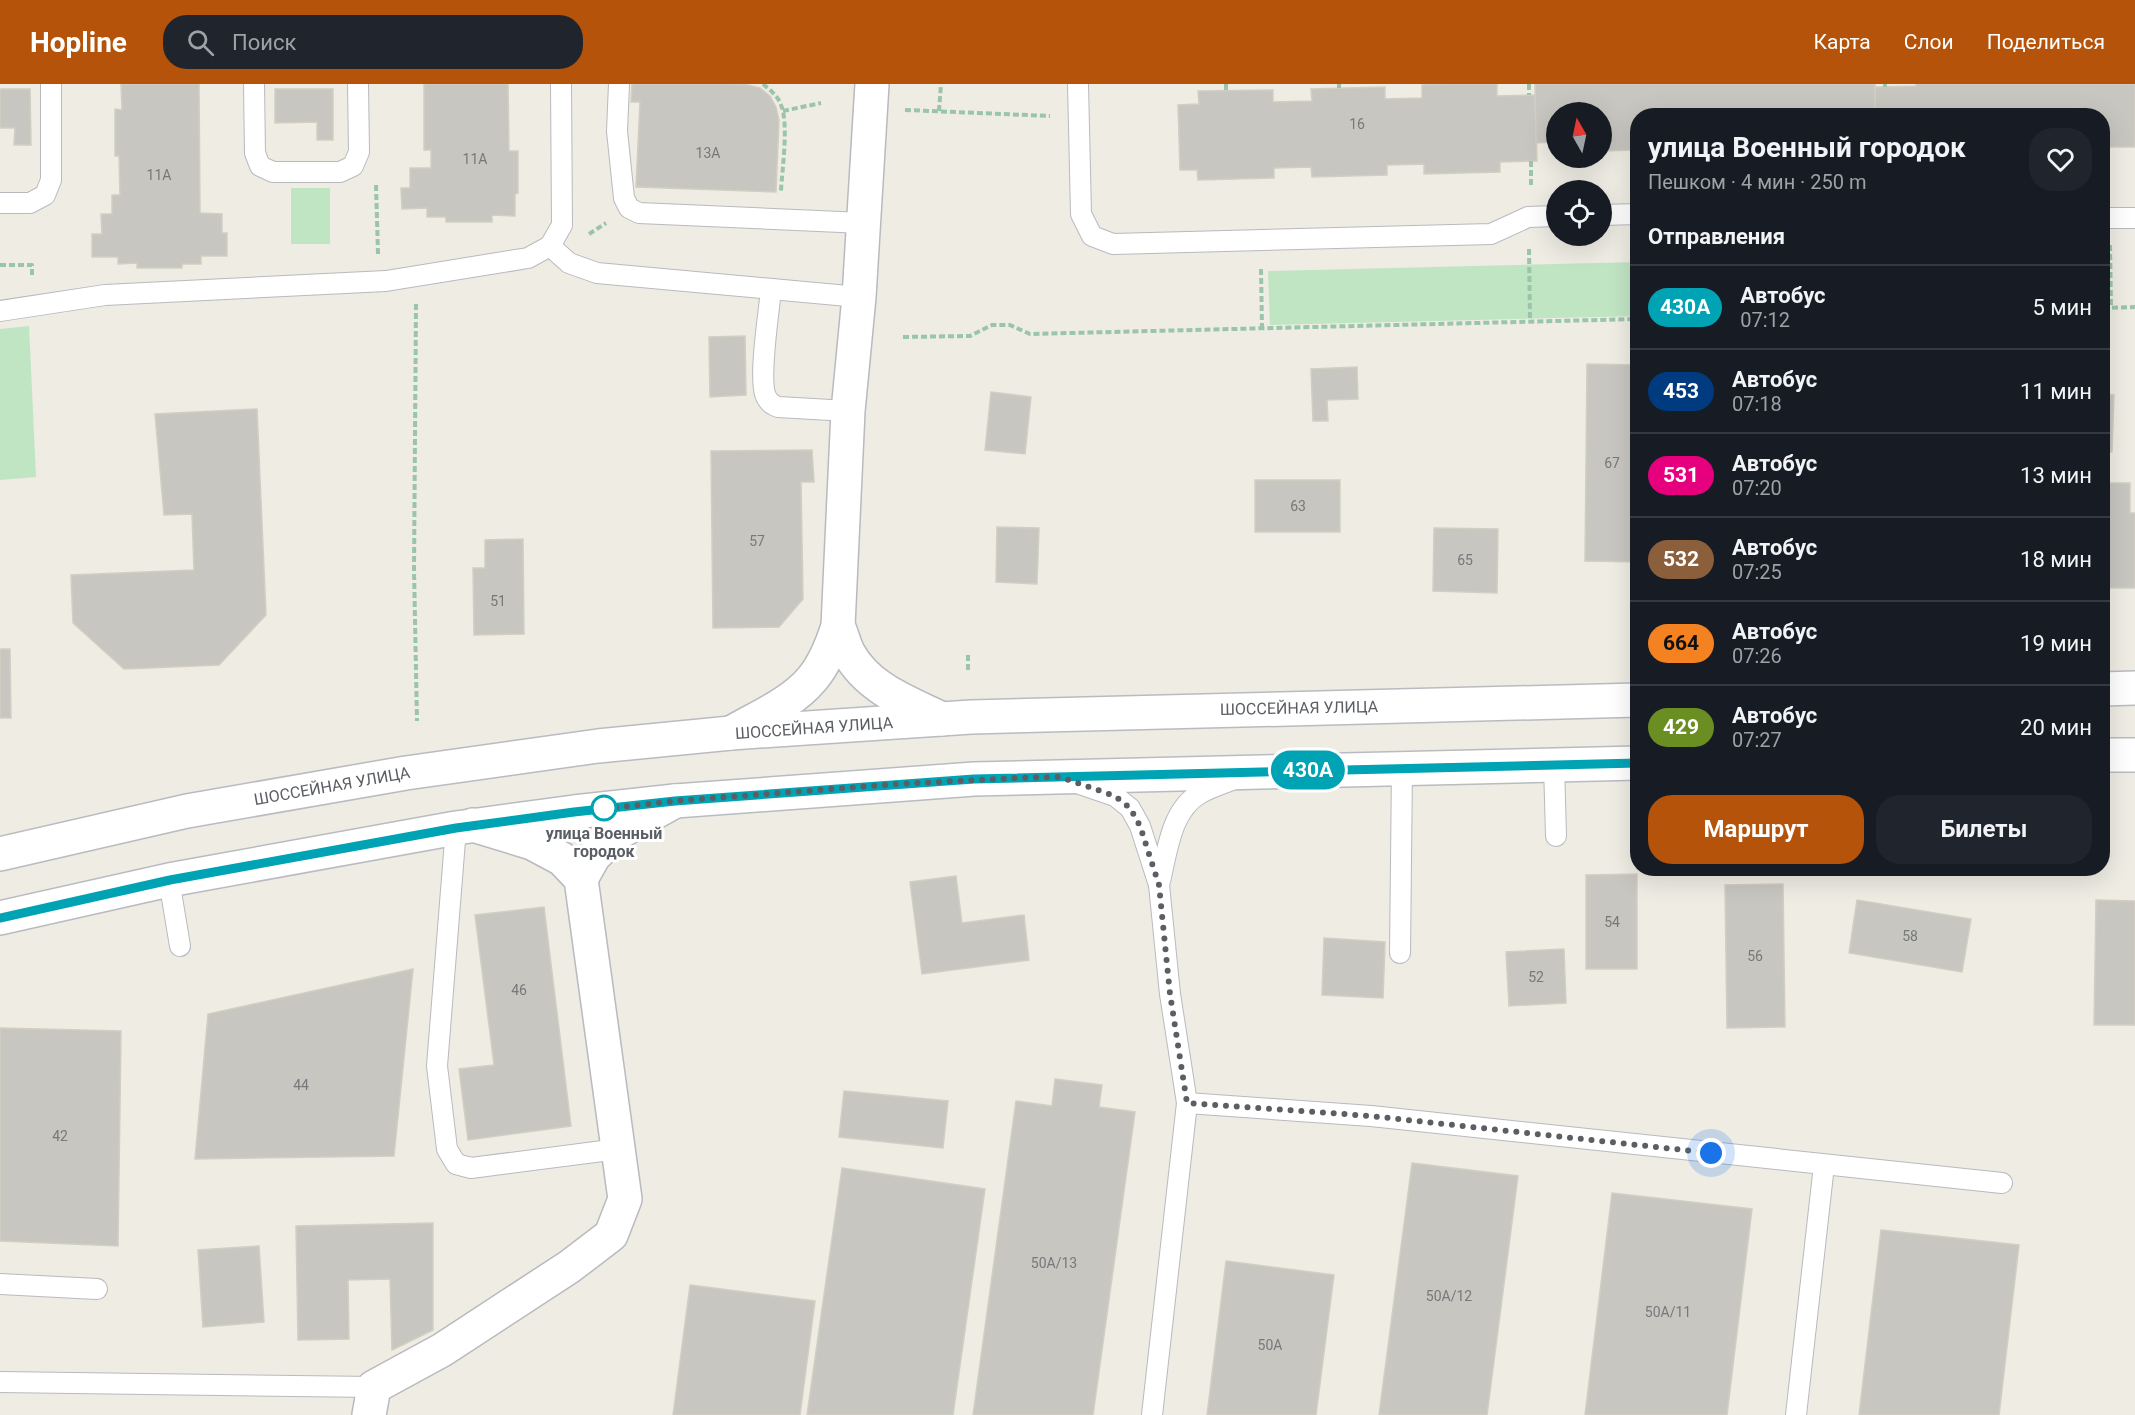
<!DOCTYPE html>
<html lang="ru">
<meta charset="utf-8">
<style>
body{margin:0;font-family:Roboto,sans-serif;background:#20242c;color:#f1f3f6;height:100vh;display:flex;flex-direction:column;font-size:22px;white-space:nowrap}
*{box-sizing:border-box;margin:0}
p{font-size:20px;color:#9ea1a6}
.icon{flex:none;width:33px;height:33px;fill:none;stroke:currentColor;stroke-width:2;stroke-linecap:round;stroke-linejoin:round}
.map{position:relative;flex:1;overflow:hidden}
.side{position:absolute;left:1630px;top:24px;width:480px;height:768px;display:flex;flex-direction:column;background:#171b24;border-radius:24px;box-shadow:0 6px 24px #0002}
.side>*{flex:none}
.badge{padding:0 12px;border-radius:20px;font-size:21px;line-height:39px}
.needle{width:39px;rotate:351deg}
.controls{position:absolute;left:1546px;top:18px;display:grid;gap:12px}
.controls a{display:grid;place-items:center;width:66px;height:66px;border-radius:50%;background:#171b24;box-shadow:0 6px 24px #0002;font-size:30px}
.you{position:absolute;width:30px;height:30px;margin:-15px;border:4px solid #fff;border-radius:50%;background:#1a73e8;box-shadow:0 0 0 9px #1a73e833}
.map>.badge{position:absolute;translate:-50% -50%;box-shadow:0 0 0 3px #fff}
h2{padding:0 18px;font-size:22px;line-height:54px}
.round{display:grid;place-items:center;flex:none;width:63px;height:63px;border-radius:24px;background:#20242c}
.summary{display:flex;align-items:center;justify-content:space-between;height:102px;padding:0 18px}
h1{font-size:28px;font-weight:700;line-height:45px}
.primary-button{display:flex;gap:12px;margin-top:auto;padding:12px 18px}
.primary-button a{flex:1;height:69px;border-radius:24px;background:#b45309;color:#fff;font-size:24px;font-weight:700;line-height:69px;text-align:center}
.primary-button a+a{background:#20242c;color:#f1f3f6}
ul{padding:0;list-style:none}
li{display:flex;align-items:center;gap:18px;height:84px;padding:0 18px;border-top:2px solid #363941}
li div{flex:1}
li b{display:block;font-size:22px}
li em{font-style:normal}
li .badge{min-width:66px;font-weight:700;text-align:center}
header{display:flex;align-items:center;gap:36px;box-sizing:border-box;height:84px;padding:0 30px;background:#b45309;color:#fff}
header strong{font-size:28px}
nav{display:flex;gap:33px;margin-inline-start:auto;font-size:21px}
.search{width:420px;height:54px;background:#20242c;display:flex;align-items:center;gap:15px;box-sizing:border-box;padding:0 21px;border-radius:24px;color:#9ea1a6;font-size:22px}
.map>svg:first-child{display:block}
.green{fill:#c0e5c3}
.building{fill:#c8c6c0;stroke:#d2cec2;stroke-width:1.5}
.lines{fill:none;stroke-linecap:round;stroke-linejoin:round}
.lane-casing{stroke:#b8babf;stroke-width:22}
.street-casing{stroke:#b8babf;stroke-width:36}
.secondary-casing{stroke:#b9bbc1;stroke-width:36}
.path{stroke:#9ac5aa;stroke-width:4;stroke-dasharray:6 3;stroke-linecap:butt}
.lane{stroke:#fff;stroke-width:20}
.street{stroke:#fff;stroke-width:33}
.secondary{stroke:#fff;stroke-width:33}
.line-casing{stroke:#fff;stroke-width:14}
.line{stroke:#00a3b4;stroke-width:9}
.walk{stroke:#5b5e63;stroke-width:6;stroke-dasharray:0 10.8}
.stop-dot{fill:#fff;stroke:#00a3b4;stroke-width:3}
.labels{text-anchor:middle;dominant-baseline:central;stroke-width:6;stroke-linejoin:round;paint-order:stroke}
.number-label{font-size:14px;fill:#76787a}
.street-label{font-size:16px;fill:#5b5e63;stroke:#fff}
.stop-label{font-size:16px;font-weight:bold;fill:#5b5e63;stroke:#fff}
</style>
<header>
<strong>Hopline</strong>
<div class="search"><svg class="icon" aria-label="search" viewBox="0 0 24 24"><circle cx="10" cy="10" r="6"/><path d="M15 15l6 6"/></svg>Поиск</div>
<nav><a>Карта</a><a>Слои</a><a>Поделиться</a></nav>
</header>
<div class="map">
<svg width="2135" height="1331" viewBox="0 0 2135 1331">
<rect width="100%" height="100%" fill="#eeece3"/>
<g class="green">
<rect x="291" y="104" width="39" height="56"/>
<polygon points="1638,178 1638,232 1270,241 1268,187"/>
<polygon points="29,242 36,393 0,396 0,245"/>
</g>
<g class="building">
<polygon points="121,0 199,0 200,129 222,130 222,149 227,149 227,172 201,172 201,180 182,180 182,184 137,184 137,179 118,180 118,173 92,173 92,150 102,150 101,130 112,130 112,111 120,111 119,72 115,72 115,25 122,26"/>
<polygon points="424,0 508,0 509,67 518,67 518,109 515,110 515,132 492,131 492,138 446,138 446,133 427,133 427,124 402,125 401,104 410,104 410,84 431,84 431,66 424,66"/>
<polygon points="632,0 730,0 748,1 760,4 770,12 776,23 779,36 776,108 636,103 640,18 631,18"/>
<polygon points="1451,0 1497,0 1497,12 1535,11 1537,77 1500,78 1500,88 1424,90 1424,80 1387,81 1387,91 1312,93 1311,83 1274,84 1274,94 1198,96 1197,86 1180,86 1178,21 1199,20 1198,7 1273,6 1273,18 1312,17 1311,5 1385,3 1385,15 1422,14 1422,1"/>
<polygon points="1535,0 1875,0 1875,32 1638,32 1638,56 1631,56 1631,66 1602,67 1602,28 1557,28 1557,68 1554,68 1554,58 1536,59"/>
<polygon points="1916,0 2135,0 2135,63 2104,63 2105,73 2103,73 2103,32 1875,32 1875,3 1916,2"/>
<polygon points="0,5 30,5 31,61 14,61 15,44 0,44"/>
<polygon points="275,5 333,5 333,56 317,56 317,38 275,39"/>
<polygon points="745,252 746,311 710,313 709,253"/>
<polygon points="1587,280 1638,281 1638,478 1585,477"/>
<polygon points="1357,283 1358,315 1327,316 1328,337 1313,337 1311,285"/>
<polygon points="991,308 1031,313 1025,370 985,366"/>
<polygon points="2103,310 2114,311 2112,368 2103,368"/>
<polygon points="257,325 266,531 219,581 124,585 73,539 71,491 194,486 192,430 164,431 155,330"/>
<polygon points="812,366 814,398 801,398 803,515 779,543 713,544 711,367"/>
<rect x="1255" y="396" width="85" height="52"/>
<polygon points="2103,399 2130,399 2130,429 2135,429 2135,504 2103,504"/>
<polygon points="997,443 1039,444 1037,500 996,498"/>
<polygon points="1434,444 1498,445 1497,509 1433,507"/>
<polygon points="523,455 524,550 474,551 473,484 485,484 485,456"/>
<polygon points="0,565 10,565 11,634 0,634"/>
<polygon points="1637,790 1637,885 1586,885 1586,791"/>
<polygon points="956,792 962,839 1024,831 1029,876 922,890 910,798"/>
<polygon points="1783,800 1785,943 1727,944 1725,801"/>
<polygon points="1857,816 1971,835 1962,888 1849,869"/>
<polygon points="2096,816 2135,817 2135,941 2094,941"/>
<polygon points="544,823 571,1042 468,1056 459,985 494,981 475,831"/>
<polygon points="1324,854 1385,858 1383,914 1322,911"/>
<polygon points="1564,865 1566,919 1509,922 1506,868"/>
<polygon points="413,885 394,1072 195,1075 208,930"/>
<polygon points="0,944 121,947 118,1162 0,1157"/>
<polygon points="1055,995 1102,1001 1099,1023 1135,1028 1093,1331 973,1331 1016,1017 1052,1022"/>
<polygon points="844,1007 948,1017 943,1064 839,1053"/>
<polygon points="1412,1079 1518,1092 1487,1331 1379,1331"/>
<polygon points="842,1084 985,1105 953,1331 807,1331"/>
<polygon points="1612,1109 1752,1125 1727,1331 1585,1331"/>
<polygon points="433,1139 433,1246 392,1266 390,1195 348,1196 349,1255 298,1256 296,1142"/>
<polygon points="1881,1146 2019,1161 1999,1331 1859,1331"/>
<polygon points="259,1162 264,1238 203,1243 198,1166"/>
<polygon points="1226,1177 1334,1191 1316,1331 1207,1331"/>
<polygon points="690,1201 815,1217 800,1331 673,1331"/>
</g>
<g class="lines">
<defs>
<g id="lane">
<polyline points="254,0 255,69 260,82 273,88 340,88 353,82 359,68 358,0"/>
<polyline points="619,0 617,47 624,114 629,124 639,129 863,139"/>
<polyline points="1078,0 1081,130 1092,152 1113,160 1491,150 1528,133 1557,132"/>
<polyline points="0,119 30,119 45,111 51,96 51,0"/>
<polyline points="1602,131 1638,130"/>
<polyline points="2103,134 2135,134"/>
<polyline points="550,162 569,179 597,189 859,213"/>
<path d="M771,205c-2,24 -12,84 -6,105 3,8 6,10 13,13l70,4"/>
<polyline points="0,227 105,211 386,197 528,174 550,162 562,141 561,0"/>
<polyline points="1554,680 1556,752"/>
<polyline points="1080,700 1115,712 1130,724 1140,742 1159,801 1170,910 1187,1019 1152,1331"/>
<polyline points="456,744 437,982 447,1065 456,1080 471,1084 618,1065"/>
<polyline points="169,796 180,862"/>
<path d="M1159,801c8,-30 11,-76 42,-92 10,-6 21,-9 31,-13"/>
<polyline points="1400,869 1402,684"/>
<polyline points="1187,1019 1371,1032 2002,1099"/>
<polyline points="0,1200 97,1205"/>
<polyline points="0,1298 374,1303"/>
<polyline points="1796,1331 1824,1081"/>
</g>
<g id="street">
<path d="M838,542c4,8 6,18 10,26 20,37 59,50 94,67"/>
<path d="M731,649c27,-16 60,-29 81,-54 13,-15 20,-34 26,-53l10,-215 11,-114 13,-213"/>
<polyline points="581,795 594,772 616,750 675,717"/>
<polyline points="369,1331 374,1303 442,1266 569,1183 611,1151 625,1115 581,795 562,775 532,759 473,741"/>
</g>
<g id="secondary">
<polyline points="2103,605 2135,604"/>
<polyline points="2103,671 2135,671"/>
<polyline points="0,770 187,727 406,689 598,662 731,649 971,633 1638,616"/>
<polyline points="0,834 169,796 456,744 574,728 675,717 974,695 1638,679"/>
</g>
</defs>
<use href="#lane" class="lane-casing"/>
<use href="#street" class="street-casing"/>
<use href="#secondary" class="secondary-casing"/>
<g class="path">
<path d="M763,0c7,6 15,12 18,21 8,19 1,65 0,86"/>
<polyline points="1226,0 1226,7"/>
<polyline points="1339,0 1339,4"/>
<polyline points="1529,0 1529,11"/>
<polyline points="1885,0 1885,3"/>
<polyline points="905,26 1050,32"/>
<polyline points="783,27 821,19"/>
<polyline points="939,27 941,0"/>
<polyline points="1531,77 1531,104"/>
<polyline points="376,101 378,170"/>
<polyline points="589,150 606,139"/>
<polyline points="2110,161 2111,223"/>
<polyline points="1529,165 1530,237"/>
<polyline points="0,181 32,181 32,194"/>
<polyline points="1261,185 1262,244"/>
<polyline points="416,220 414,485 417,637"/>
<polyline points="2103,224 2135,223"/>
<polyline points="903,253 970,252 992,241 1010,241 1030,250 1638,235"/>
<polyline points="968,571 968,586"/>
</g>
<use href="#lane" class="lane"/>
<use href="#street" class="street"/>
<use href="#secondary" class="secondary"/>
</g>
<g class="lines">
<defs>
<polyline id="line" points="0,834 170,796 456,744 574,728 675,717 974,695 1638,679"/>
</defs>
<use href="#line" class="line-casing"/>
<use href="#line" class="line"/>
<polyline class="walk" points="604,724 594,726 675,717 897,700 1017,694 1060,693 1115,712 1130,724 1140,742 1159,801 1170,910 1187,1019 1371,1032 1711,1069"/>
</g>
<circle class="stop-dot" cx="604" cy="724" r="12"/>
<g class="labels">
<g class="number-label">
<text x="1357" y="40">16</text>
<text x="708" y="69">13А</text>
<text x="475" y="75">11А</text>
<text x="159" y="91">11А</text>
<text x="1612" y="379">67</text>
<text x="1298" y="422">63</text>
<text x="757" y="457">57</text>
<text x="1465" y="476">65</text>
<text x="498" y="517">51</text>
<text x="1612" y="838">54</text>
<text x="1910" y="852">58</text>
<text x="1755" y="872">56</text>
<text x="1536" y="893">52</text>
<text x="519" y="906">46</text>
<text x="301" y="1001">44</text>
<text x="60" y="1052">42</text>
<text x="1054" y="1179">50А/13</text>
<text x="1449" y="1212">50А/12</text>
<text x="1668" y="1228">50А/11</text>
<text x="1270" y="1261">50А</text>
</g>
<g class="street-label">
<text transform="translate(1299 624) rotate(-1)">ШОССЕЙНАЯ УЛИЦА</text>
<text transform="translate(814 644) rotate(-4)">ШОССЕЙНАЯ УЛИЦА</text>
<text transform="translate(332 702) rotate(-10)">ШОССЕЙНАЯ УЛИЦА</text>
</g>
<g class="stop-label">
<text x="604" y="749">улица Военный<tspan x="604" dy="18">городок</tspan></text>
</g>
</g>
</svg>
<div class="controls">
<a><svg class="needle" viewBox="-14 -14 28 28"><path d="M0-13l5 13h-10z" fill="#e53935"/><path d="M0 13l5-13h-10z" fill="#9ea1a6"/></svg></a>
<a><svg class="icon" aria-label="locate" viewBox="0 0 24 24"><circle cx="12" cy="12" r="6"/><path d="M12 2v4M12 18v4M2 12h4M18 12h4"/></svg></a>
</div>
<div class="you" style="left:1711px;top:1069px"></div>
<b class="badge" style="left:1308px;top:686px;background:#00a3b4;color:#fff">430А</b>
<section class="side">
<div class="summary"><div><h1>улица Военный городок</h1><p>Пешком · 4 мин · 250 m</p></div><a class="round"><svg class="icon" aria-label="heart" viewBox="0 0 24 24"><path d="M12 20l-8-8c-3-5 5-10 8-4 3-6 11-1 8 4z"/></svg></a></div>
<h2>Отправления</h2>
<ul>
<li><span class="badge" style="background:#00a3b4;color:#fff">430А</span><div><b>Автобус</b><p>07:12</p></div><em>5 мин</em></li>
<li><span class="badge" style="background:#003b80;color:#fff">453</span><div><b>Автобус</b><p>07:18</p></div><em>11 мин</em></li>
<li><span class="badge" style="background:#e6007e;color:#fff">531</span><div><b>Автобус</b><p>07:20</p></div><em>13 мин</em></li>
<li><span class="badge" style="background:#8b5e3c;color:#fff">532</span><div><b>Автобус</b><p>07:25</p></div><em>18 мин</em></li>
<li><span class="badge" style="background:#f58220;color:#111">664</span><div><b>Автобус</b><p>07:26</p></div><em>19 мин</em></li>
<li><span class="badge" style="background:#6b8e23;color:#fff">429</span><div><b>Автобус</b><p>07:27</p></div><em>20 мин</em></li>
</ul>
<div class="primary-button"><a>Маршрут</a><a>Билеты</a></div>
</section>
</div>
